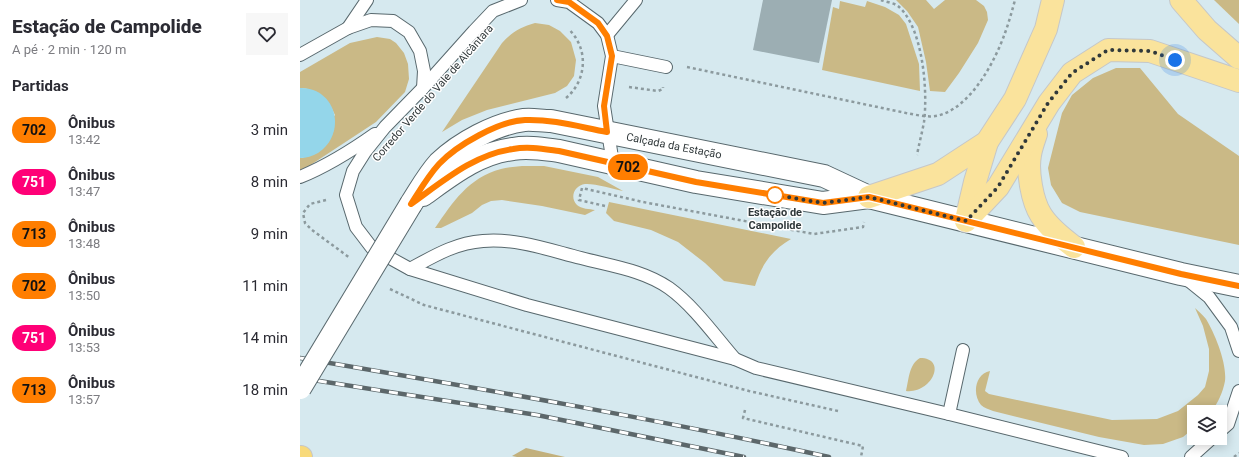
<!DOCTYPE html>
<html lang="pt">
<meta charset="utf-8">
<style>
body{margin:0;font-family:Roboto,sans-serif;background:#f7f7f7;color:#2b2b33;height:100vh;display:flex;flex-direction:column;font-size:15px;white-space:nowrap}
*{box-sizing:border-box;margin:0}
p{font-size:13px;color:#7c7c81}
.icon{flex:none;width:22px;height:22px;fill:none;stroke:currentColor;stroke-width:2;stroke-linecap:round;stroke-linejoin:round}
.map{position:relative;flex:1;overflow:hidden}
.sheet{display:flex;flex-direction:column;background:#fff;width:300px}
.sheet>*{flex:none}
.badge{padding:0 8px;border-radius:13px;font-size:14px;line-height:26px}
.tools{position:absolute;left:887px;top:405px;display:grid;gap:8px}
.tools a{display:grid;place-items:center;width:40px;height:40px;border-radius:0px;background:#fff;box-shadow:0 2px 10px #0003;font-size:20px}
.you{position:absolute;width:20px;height:20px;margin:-10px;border:3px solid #fff;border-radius:50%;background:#1a73e8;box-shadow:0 0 0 6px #1a73e833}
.map>.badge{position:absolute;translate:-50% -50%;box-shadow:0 0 0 2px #fff}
h2{padding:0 12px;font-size:15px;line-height:36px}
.round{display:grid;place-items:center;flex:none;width:42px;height:42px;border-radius:0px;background:#f7f7f7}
.overview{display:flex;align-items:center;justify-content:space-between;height:68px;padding:0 12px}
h1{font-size:19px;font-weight:800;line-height:30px}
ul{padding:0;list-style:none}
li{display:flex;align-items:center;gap:12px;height:52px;padding:0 12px}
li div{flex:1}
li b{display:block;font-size:15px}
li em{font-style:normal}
li .badge{min-width:44px;font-weight:700;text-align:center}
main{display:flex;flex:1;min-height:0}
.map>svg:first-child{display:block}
.green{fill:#cab986}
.forest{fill:#c2b07c}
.water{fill:#94d6ea}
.building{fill:#9caeb3}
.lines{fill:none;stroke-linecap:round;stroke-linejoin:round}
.service-casing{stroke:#58686d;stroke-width:14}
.minor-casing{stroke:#58686d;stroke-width:24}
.primary-casing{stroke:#c5c7c8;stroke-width:24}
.trunk-casing{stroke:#c5c7c8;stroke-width:24}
.path{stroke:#8c9a9e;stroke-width:2.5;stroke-dasharray:3 3;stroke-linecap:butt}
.service{stroke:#fff;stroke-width:12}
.minor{stroke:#fff;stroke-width:22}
.primary{stroke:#fae39c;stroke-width:22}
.trunk{stroke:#f8da7b;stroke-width:22}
.rail-casing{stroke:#5c676a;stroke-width:4.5}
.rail{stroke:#fff;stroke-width:3;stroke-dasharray:9;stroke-linecap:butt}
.minor-bridge-casing{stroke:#58686d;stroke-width:24;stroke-linecap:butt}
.minor-bridge{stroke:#fff;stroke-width:22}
.line-casing{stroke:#fff;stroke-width:9}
.line{stroke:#ff7e00;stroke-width:6}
.walk{stroke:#30383a;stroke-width:4;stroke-dasharray:0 7.2}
.stop-dot{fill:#fff;stroke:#ff7e00;stroke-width:2}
.labels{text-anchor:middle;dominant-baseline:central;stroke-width:3;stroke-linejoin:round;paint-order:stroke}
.street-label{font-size:11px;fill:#30383a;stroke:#fff}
.stop-label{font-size:11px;font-weight:bold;fill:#30383a;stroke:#fff}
</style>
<main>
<section class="sheet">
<div class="overview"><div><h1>Estação de Campolide</h1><p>A pé · 2 min · 120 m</p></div><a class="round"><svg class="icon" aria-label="heart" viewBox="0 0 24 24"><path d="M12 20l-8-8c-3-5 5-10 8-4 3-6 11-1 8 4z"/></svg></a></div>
<h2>Partidas</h2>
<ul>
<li><span class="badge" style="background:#ff7e00;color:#111">702</span><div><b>Ônibus</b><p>13:42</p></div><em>3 min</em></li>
<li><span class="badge" style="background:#f07;color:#fff">751</span><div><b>Ônibus</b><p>13:47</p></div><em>8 min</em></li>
<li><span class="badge" style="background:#ff7e00;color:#111">713</span><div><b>Ônibus</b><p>13:48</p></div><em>9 min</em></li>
<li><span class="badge" style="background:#ff7e00;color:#111">702</span><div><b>Ônibus</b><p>13:50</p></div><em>11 min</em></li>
<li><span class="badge" style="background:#f07;color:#fff">751</span><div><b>Ônibus</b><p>13:53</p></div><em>14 min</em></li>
<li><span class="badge" style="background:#ff7e00;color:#111">713</span><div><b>Ônibus</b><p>13:57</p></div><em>18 min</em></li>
</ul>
</section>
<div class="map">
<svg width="939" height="457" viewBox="0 0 939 457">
<rect width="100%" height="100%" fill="#d6e9ef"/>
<g class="green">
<polygon points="596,0 626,0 634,9 645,0 676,0 684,6 687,12 688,20 678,43 659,73 645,92 630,91 626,62 618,27 607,11"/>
<polygon points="914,0 939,0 939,24"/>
<polygon points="540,1 565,7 567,1 585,7 599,15 606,24 619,64 620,91 522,70 533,7 539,9"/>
<path d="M235,23l14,2 11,6 11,11 5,18 -2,16 -7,10 -12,7 -68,17 -25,10 -20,12 60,-89c10,-11 19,-16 33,-20z"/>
<path d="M77,37l13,2 6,4 8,10 4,11 1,15 -4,13 -29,30 -67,44 -9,4v-12h3l32,-43c-7,-16 -17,-26 -35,-27v-16l50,-29z"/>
<polygon points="816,68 840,68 878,114 939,156 939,245 780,212 762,203 751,185 748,168 762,113 772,95 793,78"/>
<path d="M222,166h22l54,11 25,14c-9,-2 -30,-8 -38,-7 -10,1 -16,13 -8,21 4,4 13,4 18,5l-10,5 -43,-9 -40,-6 -11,1 -9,4 -10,8 -31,15h-6c18,-26 33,-50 66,-59 6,-2 14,-2 21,-3z"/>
<path d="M309,202l182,37c-20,12 -29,25 -36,47l-31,-5 -19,-18 -27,-21 -27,-12 -37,-9 -8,-8z"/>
<path d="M895,308c4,4 8,7 11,11 9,15 21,44 19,62 -2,11 -7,22 -14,31h-17v16l-11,9 -20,7 -19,1 -45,-8 -106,-26c-4,-2 -9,-3 -12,-6 -9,-11 -6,-31 9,-34l-5,20 4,3 123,26 45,-1 21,-8 20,-16 7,-8 4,-16v-22l-6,-23z"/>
<path d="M620,358c28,0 12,36 -14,33 3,-12 3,-27 14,-33z"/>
</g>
<polygon class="forest" points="226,448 265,457 217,457 212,456"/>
<path class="water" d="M0,88c36,-1 48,45 18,65 -5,3 -12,5 -18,5z"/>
<polygon class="building" points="463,0 532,0 519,63 453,50"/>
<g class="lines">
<defs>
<g id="service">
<polyline points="221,0 193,11 174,31 123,88 85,127 65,152 53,171 46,195 56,227 72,248 110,269 227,305 435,359 456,368 649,414 822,457"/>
<polyline points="257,0 269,2 298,23 307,35 312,56 304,106 313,164"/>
<polyline points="48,28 67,0"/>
<polyline points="307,35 336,0"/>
<polyline points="0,55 48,28 71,20 93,21 109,32 120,51 124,71 123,88"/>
<polyline points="312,56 366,67"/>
<path d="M0,177c27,-11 51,-26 75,-43"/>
<path d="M110,269c24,-13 45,-26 73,-28 33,-3 66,9 98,17 30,8 62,12 88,30 25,18 46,48 66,71"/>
<polyline points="888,280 909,297 931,327 939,351"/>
<polyline points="649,414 663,350"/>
<polyline points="920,431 928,424 939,391"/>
<polyline points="891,457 912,438"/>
</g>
<g id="minor">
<path d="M123,195c28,-20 55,-42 90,-46 15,-3 31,0 46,2l137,31 127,21 46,-6"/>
<path d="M111,204c9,-14 17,-29 28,-41 21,-20 56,-39 85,-43 8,-1 18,1 27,1l273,55 45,21 312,77 58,12"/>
</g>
<g id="primary">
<polyline points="881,0 907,30 939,58"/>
<path d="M736,134c-2,6 -5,14 -6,21 -3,16 2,46 11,60 8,13 21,23 33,32"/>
<polyline points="569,197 638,174 687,142 715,99 746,29 753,0"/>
<polyline points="666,220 675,182 687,142"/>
<polyline points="666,221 698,187 749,103 772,73 808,50 850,51 939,81"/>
</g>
<polyline id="trunk" points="0,457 1,457"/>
</defs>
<use href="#service" class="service-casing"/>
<use href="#minor" class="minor-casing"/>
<use href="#primary" class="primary-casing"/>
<use href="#trunk" class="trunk-casing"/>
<g class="path">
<path d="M581,0c5,2 13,3 17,6 25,21 30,85 26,116 -2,11 -5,22 -7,33"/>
<path d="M387,67l219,46c12,2 25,6 37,1 30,-11 52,-53 62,-81 4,-11 7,-22 10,-33"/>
<polyline points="329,87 358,91 363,89 363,87"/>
<path d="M266,98c17,-14 22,-39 11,-58 -2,-4 -5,-7 -7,-10"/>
<polyline points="26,200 10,204 3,213 5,223 12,230 50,258"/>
<polyline points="305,206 279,200 282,188 343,202 514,234 563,227 564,222"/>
<polyline points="90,289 124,305 449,391 538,411"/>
<polyline points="445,410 443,418 563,446 561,457"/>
<polyline points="934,457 939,453"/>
</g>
<use href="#service" class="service"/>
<use href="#minor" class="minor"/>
<use href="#primary" class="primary"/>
<use href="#trunk" class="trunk"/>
<defs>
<g id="rail">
<path d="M0,358c177,30 353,60 529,99"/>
<polyline points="0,378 237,415 444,457"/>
</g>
</defs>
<use href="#rail" class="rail-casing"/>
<use href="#rail" class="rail"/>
<defs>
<polyline id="minor-bridge" points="0,388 111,204"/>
</defs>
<use href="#minor-bridge" class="minor-bridge-casing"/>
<use href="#minor-bridge" class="minor-bridge"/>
</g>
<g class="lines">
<defs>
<path id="line" d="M257,0l12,2 29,21 9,13 5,20 -8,50 3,26c-27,-5 -54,-13 -82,-12 -26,1 -68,25 -86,44 -11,12 -19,26 -28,40 31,-22 63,-50 102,-55 15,-3 31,0 46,2l137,31 127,21 46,-6 312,77 58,12"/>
</defs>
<use href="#line" class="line-casing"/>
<use href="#line" class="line"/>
<polyline class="walk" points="475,195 523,203 569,197 666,221 698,187 748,103 772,73 808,50 850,51 875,60"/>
</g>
<circle class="stop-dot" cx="475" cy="195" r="8"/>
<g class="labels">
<g class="street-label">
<text transform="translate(133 93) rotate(-49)">Corredor Verde do Vale de Alcântara</text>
<text transform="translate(374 146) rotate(11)">Calçada da Estação</text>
</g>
<g class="stop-label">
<text x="475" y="212">Estação de<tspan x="475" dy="13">Campolide</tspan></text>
</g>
</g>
</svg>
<div class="tools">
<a><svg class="icon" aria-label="layers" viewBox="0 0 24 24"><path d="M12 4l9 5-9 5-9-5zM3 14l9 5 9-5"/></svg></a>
</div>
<div class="you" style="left:875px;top:60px"></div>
<b class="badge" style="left:328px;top:167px;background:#ff7e00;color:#111">702</b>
</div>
</main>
